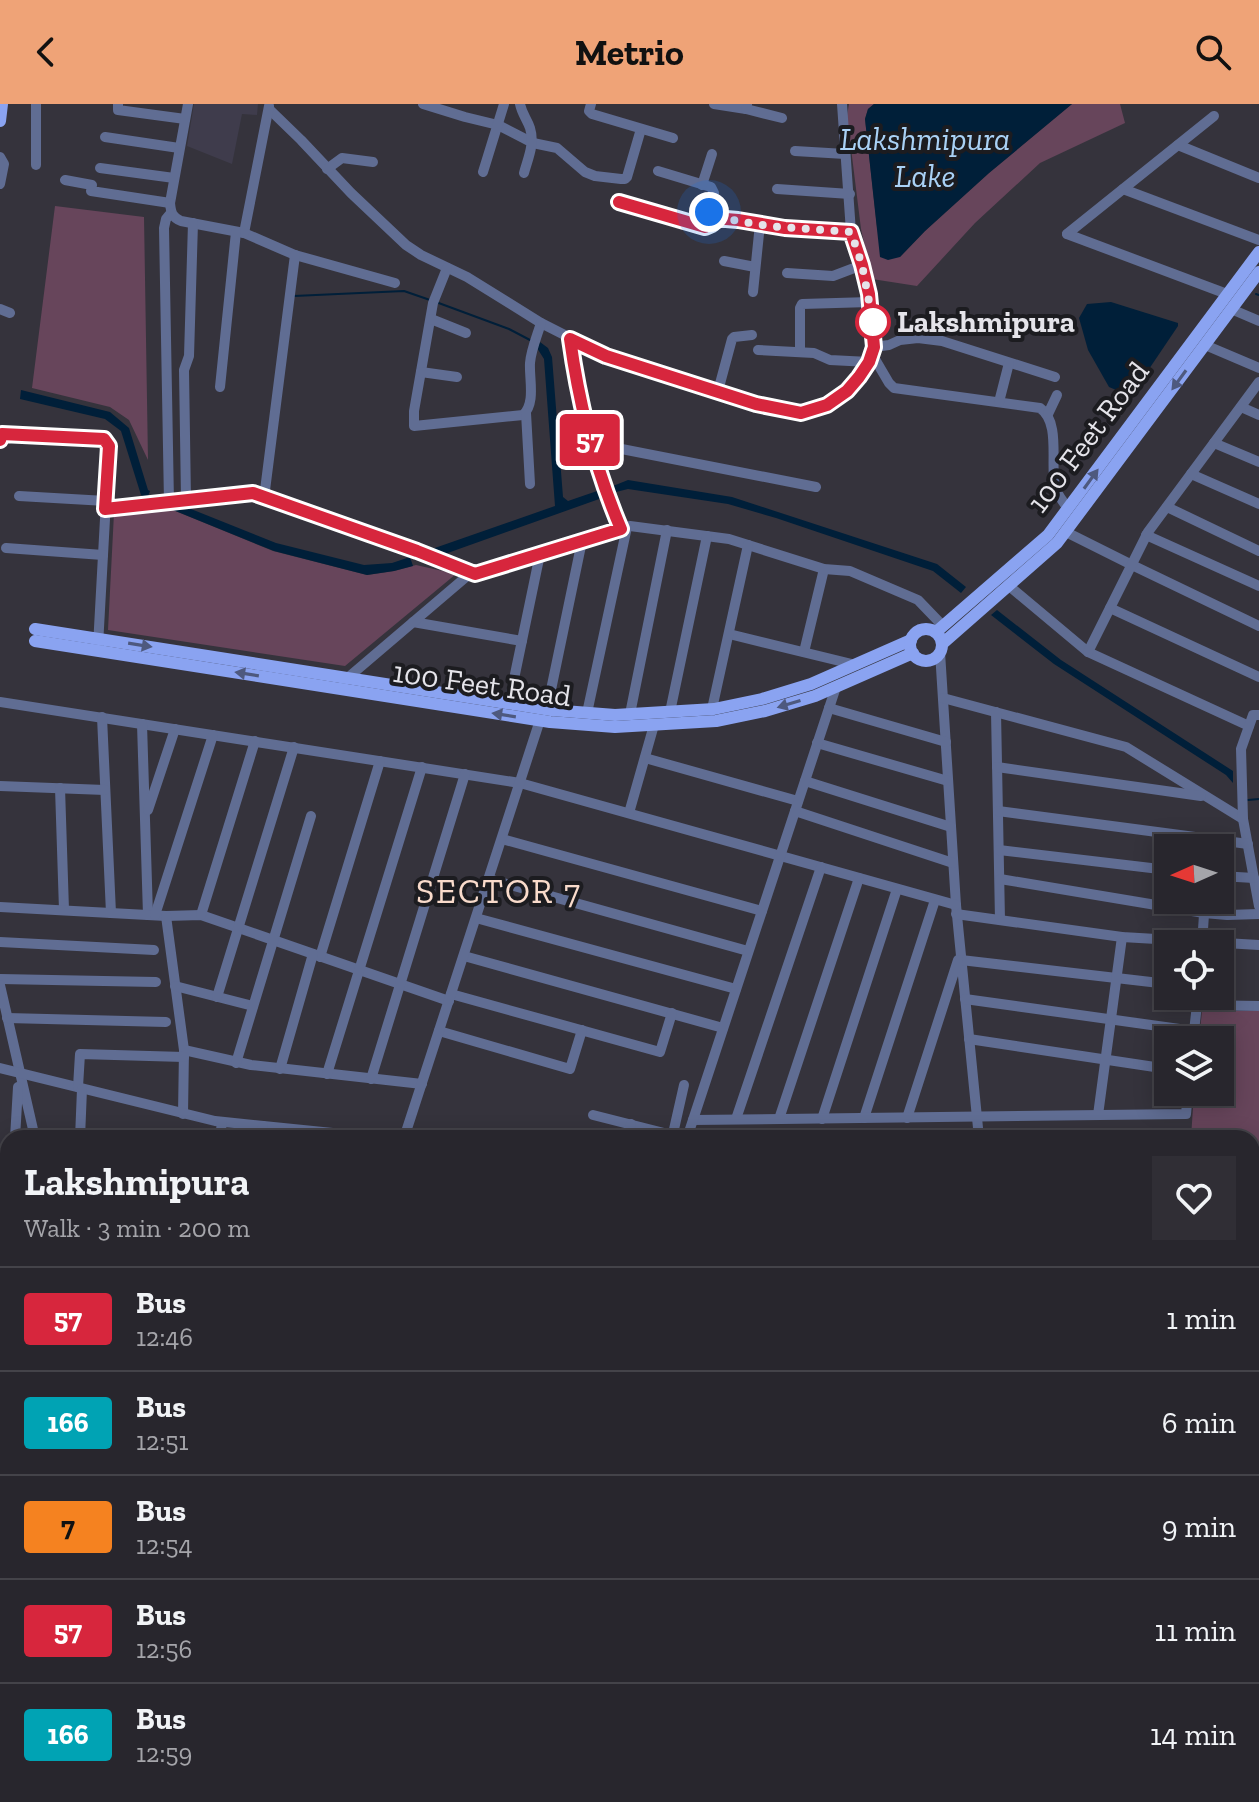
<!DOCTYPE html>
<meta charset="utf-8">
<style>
body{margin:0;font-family:"Zilla Slab",serif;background:#302e35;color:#f1f3f6;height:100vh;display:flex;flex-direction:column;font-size:30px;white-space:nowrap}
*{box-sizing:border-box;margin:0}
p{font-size:26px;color:#a5a5aa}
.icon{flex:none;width:44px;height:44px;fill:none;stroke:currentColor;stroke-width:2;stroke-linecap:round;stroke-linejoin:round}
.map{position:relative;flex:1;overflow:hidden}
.details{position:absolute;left:0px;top:1026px;width:1260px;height:672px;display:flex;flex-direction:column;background:#28262d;border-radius:24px 24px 0 0;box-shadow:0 4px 20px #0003,0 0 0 2px #444349}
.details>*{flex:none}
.badge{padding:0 16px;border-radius:6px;font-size:28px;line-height:52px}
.needle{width:52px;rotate:267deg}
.buttons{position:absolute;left:1154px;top:730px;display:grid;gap:16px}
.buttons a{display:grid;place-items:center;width:80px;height:80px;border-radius:0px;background:#28262d;box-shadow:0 4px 20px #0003,0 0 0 2px #444349;font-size:40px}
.you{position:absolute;width:40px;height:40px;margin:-20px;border:6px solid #fff;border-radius:50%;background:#1a73e8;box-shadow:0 0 0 12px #1a73e833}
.map>.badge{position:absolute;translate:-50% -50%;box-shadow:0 0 0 4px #fff}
.round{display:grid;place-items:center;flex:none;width:84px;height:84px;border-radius:0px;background:#302e35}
.headline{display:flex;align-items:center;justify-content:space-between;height:136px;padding:0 24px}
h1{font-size:38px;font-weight:700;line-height:60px}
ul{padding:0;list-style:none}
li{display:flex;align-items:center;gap:24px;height:104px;padding:0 24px;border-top:2px solid #444349}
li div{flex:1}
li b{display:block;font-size:30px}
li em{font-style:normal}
li .badge{min-width:88px;font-weight:700;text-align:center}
header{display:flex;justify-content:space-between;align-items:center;height:104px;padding:0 24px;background:#efa377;color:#111;font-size:36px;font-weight:700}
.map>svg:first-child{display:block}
.built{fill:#3f3c4c}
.green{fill:#67455b}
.water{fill:#001f39}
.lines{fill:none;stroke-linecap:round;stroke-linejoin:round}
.stream{stroke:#001f39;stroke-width:2}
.minor{stroke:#606d93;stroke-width:10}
.major{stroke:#8aa3f1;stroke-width:12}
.oneway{fill:#4e597e}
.line-casing{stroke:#fff;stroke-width:18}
.line{stroke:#d7263d;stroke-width:12}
.walk{stroke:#e5e4ea;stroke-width:8;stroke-dasharray:0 14.4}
.stop-dot{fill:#fff;stroke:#d7263d;stroke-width:4}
.labels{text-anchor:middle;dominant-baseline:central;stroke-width:8;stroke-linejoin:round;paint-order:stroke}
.stop-label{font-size:30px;font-weight:bold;fill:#e5e4ea;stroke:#1c1c20;text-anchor:start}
.street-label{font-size:30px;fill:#e5e4ea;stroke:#1c1c20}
.water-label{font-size:32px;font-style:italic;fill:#a9d1f5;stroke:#1c1c20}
.quarter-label{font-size:34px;letter-spacing:2px;fill:#f9dbcb;stroke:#1c1c20}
</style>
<header><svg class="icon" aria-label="back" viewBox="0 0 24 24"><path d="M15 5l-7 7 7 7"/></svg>Metrio<svg class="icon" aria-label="search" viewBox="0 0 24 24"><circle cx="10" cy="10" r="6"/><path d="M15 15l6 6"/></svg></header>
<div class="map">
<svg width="1259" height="1698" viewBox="0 0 1259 1698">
<rect width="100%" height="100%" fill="#35333c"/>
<polygon class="built" points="194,0 258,0 257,11 242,10 232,60 187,42"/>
<g class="green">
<polygon points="849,0 874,0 868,5 865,15 877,123 900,153 925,127 989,69 1072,0 1120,0 1125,19 1040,59 975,119 917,182 872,175 861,125 847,12"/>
<polygon points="55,102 144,113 148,356 129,316 110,303 32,284"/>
<polygon points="173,406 273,447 367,471 394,467 416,461 456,470 345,562 108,526 114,409"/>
<polygon points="1202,907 1259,907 1259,1071 1252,1065 1252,1034 1191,1034 1194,988 1220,988 1220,936 1199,936"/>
</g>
<g class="water">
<polygon points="874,0 1072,0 989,69 925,127 900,153 888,156 880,153 865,15 868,5"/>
<polygon points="1111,198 1178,219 1178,222 1147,268 1128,291 1109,283 1088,246 1079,214 1087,200"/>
<polygon points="540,238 548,244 552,253 563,393 568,397 600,386 602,394 442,451 429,446 555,402 544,255 537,244"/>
<polygon points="21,286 110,308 129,324 148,386 150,387 147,395 141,391 121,327 105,315 20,295"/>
<polygon points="628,376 732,393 937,460 966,483 961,489 933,467 776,414 728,400 628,385 616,388 613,382"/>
<polygon points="191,405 276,439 364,461 392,459 410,453 413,462 394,467 367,471 274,447 173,406"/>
<polygon points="997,506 1061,556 1233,667 1233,679 1226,671 1054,560 991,511"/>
</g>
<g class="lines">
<g class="stream">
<polyline points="1256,190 1259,191"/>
<polyline points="294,192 404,187 430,196"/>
<polyline points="436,198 509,225 530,236"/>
<polyline points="1248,696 1259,695"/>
</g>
<g class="minor">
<polyline points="118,0 118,6 185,15"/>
<polyline points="423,0 465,13 498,21 533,39 557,44 585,68 595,72 621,75 625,75 627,73 641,25"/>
<path d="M520,0c2,10 7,15 10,24 5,16 -2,30 -6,45"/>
<polyline points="591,0 589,7 592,10 673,34"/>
<polyline points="714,0 746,5 747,0"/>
<polyline points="269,5 301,36 351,89 406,141 421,151 467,173 541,219 606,252 756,300 801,309 827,301 847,287 859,273 869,258 874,243 869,190 862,161 851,128 842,0"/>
<polyline points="746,5 782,14"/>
<polyline points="105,33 179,44"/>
<polyline points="1178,41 1259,74"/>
<polyline points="795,47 845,50"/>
<polyline points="0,53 4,60 0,80"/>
<polyline points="36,61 36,0"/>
<polyline points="100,64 174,74"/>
<polyline points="327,65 342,54 373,58"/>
<polyline points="658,67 711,83 714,89 709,108 712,113 785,124 851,128"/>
<polyline points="483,68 504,0"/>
<polyline points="65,76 92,81 91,87 170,99 188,0"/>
<polyline points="702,81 712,50"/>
<polyline points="777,85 850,90"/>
<polyline points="1123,85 1259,136"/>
<polyline points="619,98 705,123 712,120 714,114"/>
<path d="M170,99c1,10 2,14 11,18l63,12 51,22 100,28"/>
<polyline points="244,129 269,2"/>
<polyline points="1067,130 1214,12"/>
<polyline points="1067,130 1227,190"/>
<polyline points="724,157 755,163"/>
<path d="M447,164l-14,35 -19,108v15l109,-11c13,-12 6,-36 7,-52 1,-13 7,-27 11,-40"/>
<polyline points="787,169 833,172 862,161"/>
<polyline points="753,188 760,120"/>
<polyline points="0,205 10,209"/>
<polyline points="1231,205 1259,217"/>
<polyline points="431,215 466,229"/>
<path d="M570,235c9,66 25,128 51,190"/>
<polyline points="1205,241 1259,264"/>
<polyline points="874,243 889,241 900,236 918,234 942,237 1055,273"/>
<polyline points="758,246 814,249 830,256 869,258"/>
<polyline points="800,248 800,204 802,200 870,198"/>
<path d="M872,250l17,29 5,5 146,20c21,14 10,56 15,79 2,8 9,15 13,22"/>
<polyline points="421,268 457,273"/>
<polyline points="220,283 236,128"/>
<polyline points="718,287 732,235 734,233 752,231"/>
<polyline points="999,298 1009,259"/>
<polyline points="1241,303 1259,311"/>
<polyline points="526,309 530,380"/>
<polyline points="1048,310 1057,291"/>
<polyline points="0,330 104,335 109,342 98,542"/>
<polyline points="591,339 816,383"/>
<polyline points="1214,339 1259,358"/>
<polyline points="1191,370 1259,400"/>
<polyline points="19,392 106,397"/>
<polyline points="264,394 295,151"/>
<polyline points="186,396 184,266 189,252 193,119"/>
<polyline points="169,398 164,124 166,115 171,109"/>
<polyline points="1167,403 1259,447"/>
<polyline points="105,405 253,389 417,447 475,470"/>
<polyline points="1066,428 1132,461 1259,522"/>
<polyline points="1146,431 1259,482"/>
<polyline points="6,444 103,451"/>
<polyline points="1009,482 1088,548 1249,622"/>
<polyline points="1110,504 1259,573"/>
<polyline points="413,518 522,537"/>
<polyline points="729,530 856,561"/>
<polyline points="804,548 824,465"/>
<polyline points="940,548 956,801 979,1034"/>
<polyline points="1088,548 1148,428 1259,278"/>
<polyline points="344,577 466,473 630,422 729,435 824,465 850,467 918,496 943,522"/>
<polyline points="943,594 1126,643 1243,715"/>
<polyline points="0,598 520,679 956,801"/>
<polyline points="509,599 540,450"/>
<polyline points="829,604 946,638"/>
<polyline points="547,605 582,437"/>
<polyline points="712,605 748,441"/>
<polyline points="670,608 707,432"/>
<polyline points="996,608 1000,816"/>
<polyline points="587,609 627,423"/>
<polyline points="630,610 667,426"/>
<polyline points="1259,611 1253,611 1241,645 1243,715 1259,802"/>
<polyline points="102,613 111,809"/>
<polyline points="142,620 148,811"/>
<polyline points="817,639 948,677"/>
<polyline points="645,654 798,697"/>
<polyline points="997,663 1201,692"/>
<polyline points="805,677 951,723"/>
<polyline points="0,682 105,686"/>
<polyline points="60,684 64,806"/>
<polyline points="148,706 175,625"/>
<polyline points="795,707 953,759"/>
<polyline points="998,707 1248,740"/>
<polyline points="629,709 654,621"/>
<polyline points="502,735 762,807"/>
<polyline points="999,746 1168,766"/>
<polyline points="1220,772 1254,774"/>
<polyline points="489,775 748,847"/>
<polyline points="1000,775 1204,809 1227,811 1259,810"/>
<polyline points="0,803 166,812 201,811 449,897"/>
<polyline points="956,810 1122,833 1259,841"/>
<polyline points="155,811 213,631"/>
<polyline points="201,811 255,637"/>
<polyline points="166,812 184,946 183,1010"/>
<polyline points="476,814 736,885"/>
<polyline points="0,838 154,846"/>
<polyline points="1202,840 1205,796"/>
<polyline points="464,852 723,924"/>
<polyline points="320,853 380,657"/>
<polyline points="961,856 1168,880"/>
<polyline points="0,875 156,878"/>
<polyline points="0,881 35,1034"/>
<polyline points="175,882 253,902"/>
<polyline points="451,890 660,948 672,909"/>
<polyline points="217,893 294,643"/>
<polyline points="965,895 1194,927"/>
<polyline points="1197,901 1259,902"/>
<polyline points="7,914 166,918"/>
<polyline points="439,927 570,965 582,926"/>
<polyline points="969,935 1168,965"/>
<polyline points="1193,936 1198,892"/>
<polyline points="184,946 251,961 422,980"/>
<polyline points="236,959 311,712"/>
<polyline points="0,964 215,1017 382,1034"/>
<polyline points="280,965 313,850"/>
<polyline points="327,970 422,663"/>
<polyline points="371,975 465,670"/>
<polyline points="78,983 80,950 184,953"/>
<polyline points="593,1011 672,1031"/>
<polyline points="1098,1011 1122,833"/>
<polyline points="864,1014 935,796"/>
<polyline points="907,1014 958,856"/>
<polyline points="736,1015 821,763"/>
<polyline points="779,1015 859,774"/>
<polyline points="822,1015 897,785"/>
<polyline points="693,1016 1186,1010 1188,988"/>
<polyline points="15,1034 18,983"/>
<polyline points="80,1034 82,985"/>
<polyline points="220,1034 222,1018"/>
<polyline points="261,1034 263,1022"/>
<polyline points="404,1034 540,616"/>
<polyline points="626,1034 631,1020"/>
<polyline points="672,1034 684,981"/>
<polyline points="687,1034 836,583"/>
<polyline points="1252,1205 1259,1206"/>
<polyline points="1252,1254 1259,1256"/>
<polyline points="0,1301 8,1163"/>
<polyline points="1252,1308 1259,1310"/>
<polyline points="1252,1380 1259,1346"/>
<polyline points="1252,1397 1259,1399"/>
<polyline points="1252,1424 1259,1427"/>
<polyline points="1252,1467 1259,1471"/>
<polyline points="1252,1513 1259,1516"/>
<polyline points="0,1597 8,1599"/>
<polyline points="197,1690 199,1698"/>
<polyline points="418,1690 454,1698"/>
<polyline points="767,1690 794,1698"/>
<polyline points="1154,1690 1182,1698"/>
<polyline points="467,1698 469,1690"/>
<polyline points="529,1698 531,1690"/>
<polyline points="578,1698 580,1690"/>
<polyline points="622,1698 624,1690"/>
<polyline points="665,1698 667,1690"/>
<polyline points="705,1698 707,1690"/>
<polyline points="751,1698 753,1690"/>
<polyline points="875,1698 878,1690"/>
<polyline points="917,1698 920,1690"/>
<polyline points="958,1698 961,1690"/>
<polyline points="1069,1698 1072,1690"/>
<polyline points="1109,1698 1111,1690"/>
<polyline points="1210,1698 1212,1690"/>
<polyline points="1252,1698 1259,1668"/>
</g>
<g class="major">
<polyline points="0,17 2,0"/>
<polyline points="35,525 551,606 615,611 714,605 762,595 811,580 911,536"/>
<circle cx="926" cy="541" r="16"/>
<polyline points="936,528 1048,431 1259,148"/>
<polyline points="35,537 550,618 615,623 716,617 765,607 815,592 913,549"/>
<polyline points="942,540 1057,439 1259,168"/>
<polyline points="0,1664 8,1666"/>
<polyline points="0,1677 8,1678"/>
<polyline points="59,1690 95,1698"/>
<polyline points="115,1690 151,1698"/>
</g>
</g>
<defs><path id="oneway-solid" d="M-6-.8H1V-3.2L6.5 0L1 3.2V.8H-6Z" transform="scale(2)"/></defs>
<g class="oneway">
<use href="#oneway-solid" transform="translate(1179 276) rotate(126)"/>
<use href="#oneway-solid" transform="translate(1091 375) rotate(-54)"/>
<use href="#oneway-solid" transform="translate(140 541) rotate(9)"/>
<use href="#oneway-solid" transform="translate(247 570) rotate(-171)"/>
<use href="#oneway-solid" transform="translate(789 600) rotate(163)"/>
<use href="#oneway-solid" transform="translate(504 611) rotate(-171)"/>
</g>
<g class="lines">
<defs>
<path id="line" d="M0,336l2,-6 102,5 5,7 -4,63 148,-16 164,58 58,23 146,-45c-26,-61 -42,-125 -51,-190l36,17 150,48 45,9 26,-8 20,-14 12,-14 10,-15 5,-15 -5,-53 -7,-29 -11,-33 -66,-4 -47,-8 -24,-2 -2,6 -7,3 -86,-25"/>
</defs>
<use href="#line" class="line-casing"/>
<use href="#line" class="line"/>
<polyline class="walk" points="709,108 710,112 768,122 851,128 862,161 873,218"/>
</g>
<circle class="stop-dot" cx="873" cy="218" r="16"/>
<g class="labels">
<g class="stop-label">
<text x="897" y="218">Lakshmipura</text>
</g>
<g class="street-label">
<text transform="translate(1088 333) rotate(-53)">100 Feet Road</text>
<text transform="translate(482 580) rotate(8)">100 Feet Road</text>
</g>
<g class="water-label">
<text x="925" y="35">Lakshmipura<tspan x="925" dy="37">Lake</tspan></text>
</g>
<g class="quarter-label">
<text x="499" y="787">SECTOR 7</text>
</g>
</g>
</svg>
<div class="buttons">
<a><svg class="needle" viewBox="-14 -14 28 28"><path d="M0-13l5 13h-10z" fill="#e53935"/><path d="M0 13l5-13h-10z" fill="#a5a5aa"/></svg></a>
<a><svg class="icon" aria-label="locate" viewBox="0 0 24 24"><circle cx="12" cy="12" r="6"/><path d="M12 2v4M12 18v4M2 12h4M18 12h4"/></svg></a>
<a><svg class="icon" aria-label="layers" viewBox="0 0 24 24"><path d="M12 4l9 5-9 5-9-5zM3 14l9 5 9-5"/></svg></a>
</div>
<div class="you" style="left:709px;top:108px"></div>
<b class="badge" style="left:590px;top:336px;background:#d7263d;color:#fff">57</b>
<section class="details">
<div class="headline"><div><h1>Lakshmipura</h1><p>Walk · 3 min · 200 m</p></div><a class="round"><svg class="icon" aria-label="heart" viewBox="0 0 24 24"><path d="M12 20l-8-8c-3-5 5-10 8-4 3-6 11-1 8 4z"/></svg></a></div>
<ul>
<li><span class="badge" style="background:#d7263d;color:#fff">57</span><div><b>Bus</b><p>12:46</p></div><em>1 min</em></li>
<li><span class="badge" style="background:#00a3b4;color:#fff">166</span><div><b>Bus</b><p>12:51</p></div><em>6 min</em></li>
<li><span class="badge" style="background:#f58220;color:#111">7</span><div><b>Bus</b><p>12:54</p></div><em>9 min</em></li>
<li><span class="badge" style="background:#d7263d;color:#fff">57</span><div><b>Bus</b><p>12:56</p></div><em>11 min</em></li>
<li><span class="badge" style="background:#00a3b4;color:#fff">166</span><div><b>Bus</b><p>12:59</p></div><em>14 min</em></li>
</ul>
</section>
</div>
